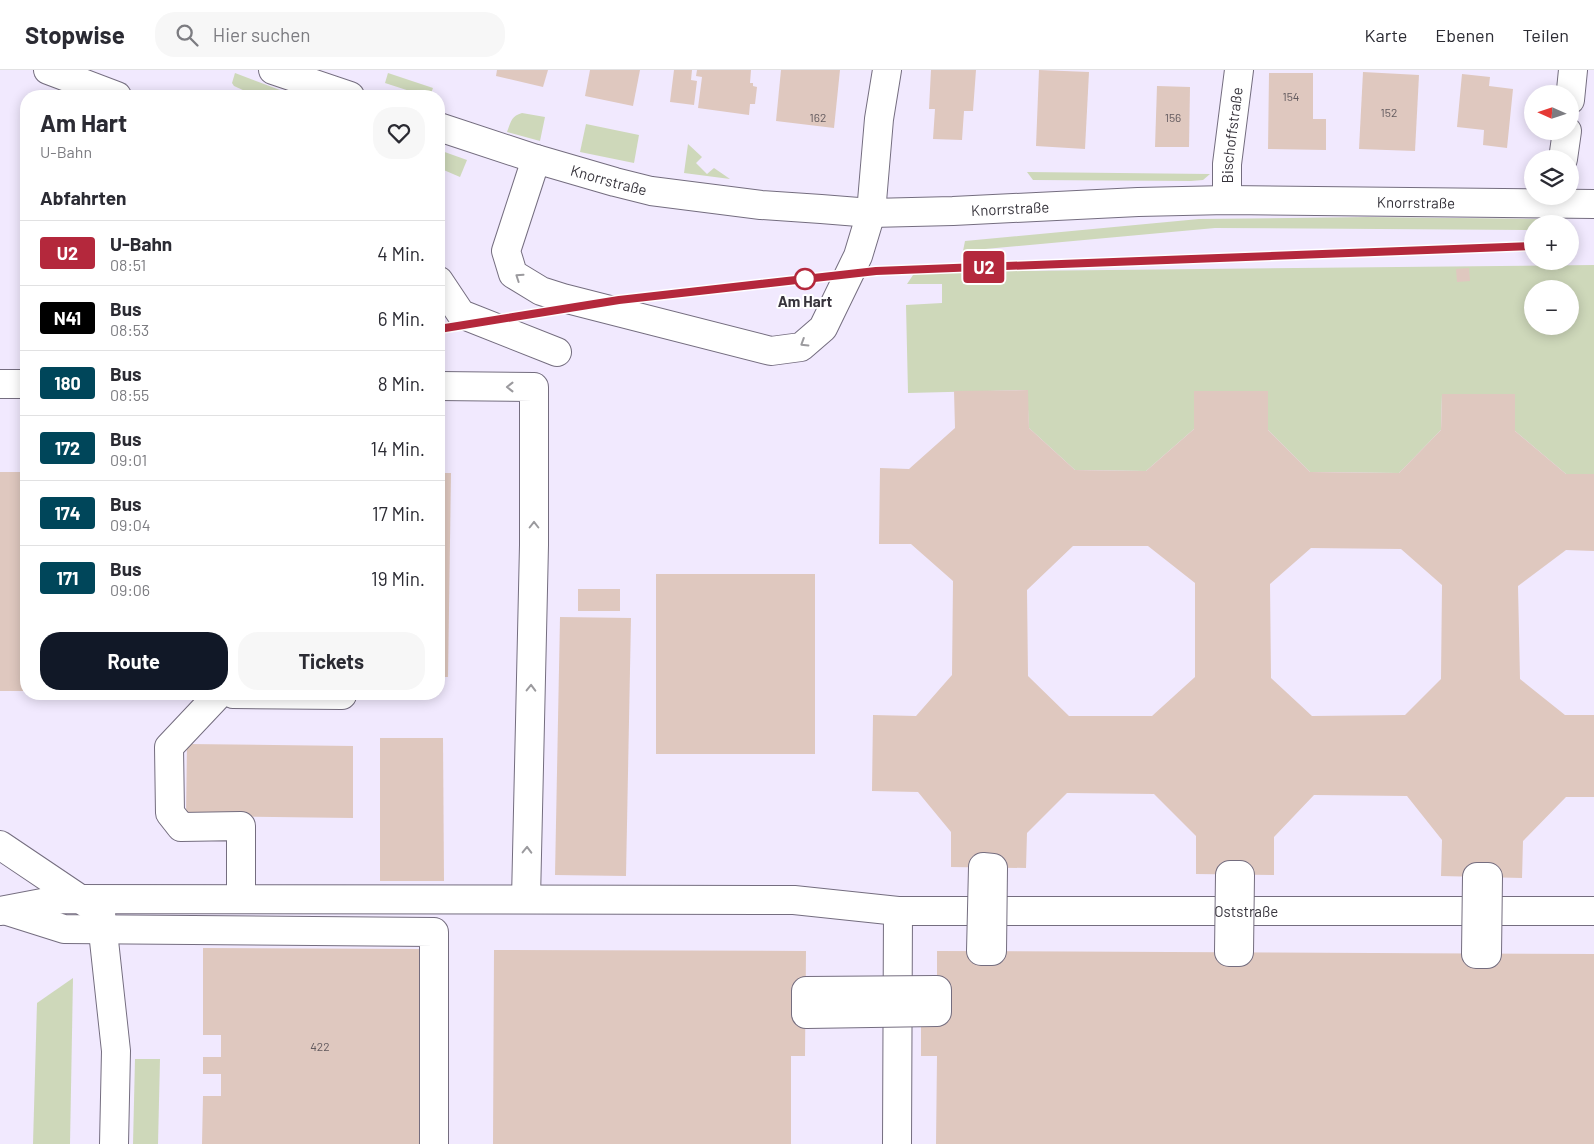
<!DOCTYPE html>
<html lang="de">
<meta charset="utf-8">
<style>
body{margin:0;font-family:Barlow,sans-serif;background:#f7f7f7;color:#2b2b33;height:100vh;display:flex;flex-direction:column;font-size:19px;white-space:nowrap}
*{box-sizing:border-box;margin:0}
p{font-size:16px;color:#7c7c81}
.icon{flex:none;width:28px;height:28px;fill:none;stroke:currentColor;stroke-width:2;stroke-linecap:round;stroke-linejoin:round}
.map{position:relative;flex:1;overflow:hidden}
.sheet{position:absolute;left:20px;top:20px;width:425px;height:610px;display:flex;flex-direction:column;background:#fff;border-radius:20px;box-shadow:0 2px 12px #0003}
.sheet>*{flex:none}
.badge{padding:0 10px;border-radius:4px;font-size:18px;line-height:32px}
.needle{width:32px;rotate:273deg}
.tools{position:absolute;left:1524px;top:15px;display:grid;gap:10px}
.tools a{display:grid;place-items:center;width:55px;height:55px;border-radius:50%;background:#fff;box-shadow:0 2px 12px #0003;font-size:25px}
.map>.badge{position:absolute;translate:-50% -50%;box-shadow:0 0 0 2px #fff}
h2{padding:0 20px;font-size:19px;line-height:45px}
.round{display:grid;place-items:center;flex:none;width:52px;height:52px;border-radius:20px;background:#f7f7f7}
.headline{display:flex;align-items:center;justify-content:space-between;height:85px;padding:0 20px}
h1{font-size:24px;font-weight:700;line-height:38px}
.action{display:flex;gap:10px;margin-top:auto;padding:10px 20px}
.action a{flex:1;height:58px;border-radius:20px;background:#111827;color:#fff;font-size:20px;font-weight:700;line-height:58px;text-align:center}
.action a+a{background:#f7f7f7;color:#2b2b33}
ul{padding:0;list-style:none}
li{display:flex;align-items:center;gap:15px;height:65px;padding:0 20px;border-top:1px solid #e1e1e2}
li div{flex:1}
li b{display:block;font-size:19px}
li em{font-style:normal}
li .badge{min-width:55px;font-weight:700;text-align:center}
header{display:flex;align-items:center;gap:30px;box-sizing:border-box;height:70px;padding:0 25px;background:#fff;border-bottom:1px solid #e1e1e2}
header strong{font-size:24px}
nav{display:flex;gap:28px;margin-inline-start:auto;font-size:18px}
.search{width:350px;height:45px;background:#f7f7f7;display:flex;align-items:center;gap:12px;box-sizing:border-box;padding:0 18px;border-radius:20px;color:#7c7c81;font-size:19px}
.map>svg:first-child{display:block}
.green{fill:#ced8ba;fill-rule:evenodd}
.building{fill:#dfc8bf;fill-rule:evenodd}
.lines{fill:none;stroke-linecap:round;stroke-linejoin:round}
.minor-casing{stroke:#746d7f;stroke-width:30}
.minor{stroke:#fff;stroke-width:28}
.minor-bridge-casing{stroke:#746d7f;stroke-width:30;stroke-linecap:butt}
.minor-bridge{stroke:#fff;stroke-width:28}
.oneway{stroke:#9b9a9e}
.line-casing{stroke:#fff;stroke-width:11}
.line{stroke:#b4283c;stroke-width:8}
.stop-dot{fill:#fff;stroke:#b4283c;stroke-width:2.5}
.labels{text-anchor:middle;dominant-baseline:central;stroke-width:4;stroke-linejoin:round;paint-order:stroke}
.number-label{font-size:12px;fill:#61595d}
.street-label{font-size:15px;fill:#37343c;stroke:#fff}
.stop-label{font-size:15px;font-weight:bold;fill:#37343c;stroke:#fff}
</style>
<header>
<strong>Stopwise</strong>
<div class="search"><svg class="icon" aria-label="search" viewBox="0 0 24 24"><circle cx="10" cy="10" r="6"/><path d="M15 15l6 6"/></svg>Hier suchen</div>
<nav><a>Karte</a><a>Ebenen</a><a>Teilen</a></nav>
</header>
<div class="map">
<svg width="1594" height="1074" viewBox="0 0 1594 1074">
<rect width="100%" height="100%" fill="#f1e9fe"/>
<g class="green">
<polygon points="235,3 296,26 256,26 234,16 232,13"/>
<polygon points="388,3 433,18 430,26 425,26 385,13"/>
<path d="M522,43l23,4 -5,24 -33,-9c4,-10 4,-16 15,-19z"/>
<polygon points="586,54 639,65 634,93 580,82"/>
<polygon points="688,74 702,87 696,93 707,104 714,98 730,109 684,103"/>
<polygon points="439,80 467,90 460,107 439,98"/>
<polygon points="1027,102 1210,104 1203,110 1191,111 1033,110"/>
<polygon points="1367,147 1557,149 1557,154 1532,154 1532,160 1215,158 963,181 965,171 1199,149"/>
<path d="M1594,195v209h-28l-51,-43v-37h-73l-1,36 -42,43 -89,-1 -42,-42 -1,-39h-72l-1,38 -48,42 -71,-1 -46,-42 -2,-38 -119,3 -2,-88 36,-2v-19h-35l8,-12zM1532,219h38v37h-38z"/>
<polygon points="73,908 70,1074 33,1074 37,933"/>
<polygon points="135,989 160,989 158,1074 133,1074"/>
</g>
<g class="building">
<polygon points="497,0 548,0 543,17 496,6"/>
<polygon points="590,0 640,0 633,36 585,26"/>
<polygon points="674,0 692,0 691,10 697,11 694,35 670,32"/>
<polygon points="697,0 751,0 750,13 753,13 753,16 757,17 755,34 750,34 749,45 698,38 702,7 696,6"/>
<polygon points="781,0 840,0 834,58 776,51"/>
<polygon points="931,0 976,0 973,41 964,41 962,70 933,69 935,39 929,39"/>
<polygon points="1039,0 1089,2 1085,79 1036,76"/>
<polygon points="1363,2 1419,5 1415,81 1359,79"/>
<polygon points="1269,3 1313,3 1313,49 1326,49 1326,80 1268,79"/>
<polygon points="1462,4 1490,7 1489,16 1513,19 1507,78 1483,75 1484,60 1457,57"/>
<polygon points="1157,16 1190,17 1189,77 1155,77"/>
<polygon points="1469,198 1470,211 1457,212 1456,199"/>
<path d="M1028,320l1,38 46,42 71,1 48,-42v-38h74v39l42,42 89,1 42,-43 1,-36h73v37l51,43h28v77l-28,-1 -48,36 2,93 45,36h29v82h-28l-43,44 -1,37 -81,-2 1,-36 -35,-44 -93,-1 -40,42v38l-78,-1v-38l-42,-42 -87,-1 -40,40 -1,35 -75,-1v-35l-33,-40 -46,-1 1,-76 43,1 36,-41 1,-94 -42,-37h-32l1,-76 29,1 46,-41 -1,-37zM1073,476h75l47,37v94l-43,39h-83l-41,-40 -1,-86zM1311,478l90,1 41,36 -1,94 -36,36 -93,1 -41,-38 -1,-94z"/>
<rect x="0" y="402" width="26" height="219"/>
<polygon points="439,403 451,403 448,607 439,607"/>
<rect x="656" y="504" width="159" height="180"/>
<rect x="578" y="519" width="42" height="22"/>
<polygon points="560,547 631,548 626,806 555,805"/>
<polygon points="380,668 443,668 444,811 380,811"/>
<polygon points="187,674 353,676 353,748 186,746"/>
<polygon points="203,878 420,879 419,1074 202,1074 203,1026 221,1026 221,1004 203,1004 203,987 221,987 221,965 203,965"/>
<polygon points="494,880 806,881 805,986 791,986 791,1074 493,1074"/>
<polygon points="937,881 1594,884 1594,1074 936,1074 937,986 921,986 921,942 937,942"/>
</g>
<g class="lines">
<defs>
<g id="minor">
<polyline points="48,0 117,26"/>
<polyline points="273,0 350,26"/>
<polyline points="1570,30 1573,0"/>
<path id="s1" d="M439,57l97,32 79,23 36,9 110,14 60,4 50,4 82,-2 185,-9 89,-2 367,4"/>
<polyline points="536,89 506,181 513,204 541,221 563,228 771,281 801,277 823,258 858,186 871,143 879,49 887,0"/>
<polyline points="1563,89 1567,61"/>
<path id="s2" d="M1227,130v-36l12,-94"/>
<polyline points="439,211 461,244 557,282"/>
<polyline points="0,314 26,314"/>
<polyline points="439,316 534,317 534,475 526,829"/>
<polyline points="219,624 169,677 170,743 181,757 241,756 241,829"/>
<polyline points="233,624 342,625"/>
<polyline points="0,775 101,843 116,981 114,1074"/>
<path id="s3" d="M0,841l63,-12 731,1 104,11h696"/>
<polyline points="7,841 64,859 434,862 434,1074"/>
<polyline points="897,1074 898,841"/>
</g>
</defs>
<use href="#minor" class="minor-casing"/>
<use href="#minor" class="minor"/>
<defs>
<g id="minor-bridge">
<polygon points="983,797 993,798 992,881 981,881"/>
<polygon points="1230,805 1240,805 1239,882 1229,882"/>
<polygon points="1477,807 1488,807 1487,884 1476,884"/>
<polygon points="937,920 937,942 806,944 806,921"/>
</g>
</defs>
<use href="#minor-bridge" class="minor-bridge-casing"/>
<use href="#minor-bridge" class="minor-bridge"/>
</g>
<defs><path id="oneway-chevron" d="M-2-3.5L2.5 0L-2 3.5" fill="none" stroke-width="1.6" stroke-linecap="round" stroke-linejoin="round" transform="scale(1.25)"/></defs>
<g class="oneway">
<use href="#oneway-chevron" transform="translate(519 207) rotate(-146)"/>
<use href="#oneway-chevron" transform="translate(804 273) rotate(148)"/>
<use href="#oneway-chevron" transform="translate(510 317) rotate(-180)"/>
<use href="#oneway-chevron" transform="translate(534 455) rotate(-90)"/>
<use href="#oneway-chevron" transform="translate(531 618) rotate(-89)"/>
<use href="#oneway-chevron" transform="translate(527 780) rotate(-89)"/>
</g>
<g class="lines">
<defs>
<polyline id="line" points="439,259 619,230 876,201 1532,176"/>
</defs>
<use href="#line" class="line-casing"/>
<use href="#line" class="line"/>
</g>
<circle class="stop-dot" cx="805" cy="209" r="10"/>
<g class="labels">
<g class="number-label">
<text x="1291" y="26">154</text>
<text x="1389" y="42">152</text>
<text x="818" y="47">162</text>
<text x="1173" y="47">156</text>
<text x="320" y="976">422</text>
</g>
<g class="street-label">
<text stroke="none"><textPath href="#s2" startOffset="65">Bischoffstraße</textPath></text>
<text stroke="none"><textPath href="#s1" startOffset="178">Knorrstraße</textPath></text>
<text stroke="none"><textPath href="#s1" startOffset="988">Knorrstraße</textPath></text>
<text stroke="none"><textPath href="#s1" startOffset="582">Knorrstraße</textPath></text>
<text stroke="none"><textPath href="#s3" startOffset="1248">Oststraße</textPath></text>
</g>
<g class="stop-label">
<text x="805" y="231">Am Hart</text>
</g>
</g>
</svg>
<div class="tools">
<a><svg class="needle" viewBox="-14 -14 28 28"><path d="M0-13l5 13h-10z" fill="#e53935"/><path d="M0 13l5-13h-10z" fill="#7c7c81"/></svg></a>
<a><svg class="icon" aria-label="layers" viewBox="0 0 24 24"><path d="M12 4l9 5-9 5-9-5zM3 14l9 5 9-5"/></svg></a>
<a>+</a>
<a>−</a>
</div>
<b class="badge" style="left:984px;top:197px;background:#b4283c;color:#fff">U2</b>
<section class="sheet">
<div class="headline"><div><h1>Am Hart</h1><p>U-Bahn</p></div><a class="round"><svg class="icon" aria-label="heart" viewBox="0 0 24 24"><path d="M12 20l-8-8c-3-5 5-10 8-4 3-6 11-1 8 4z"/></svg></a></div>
<h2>Abfahrten</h2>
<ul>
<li><span class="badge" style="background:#b4283c;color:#fff">U2</span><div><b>U-Bahn</b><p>08:51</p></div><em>4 Min.</em></li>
<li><span class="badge" style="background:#000;color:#fff">N41</span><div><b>Bus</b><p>08:53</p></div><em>6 Min.</em></li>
<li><span class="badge" style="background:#00465a;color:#fff">180</span><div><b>Bus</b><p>08:55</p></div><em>8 Min.</em></li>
<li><span class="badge" style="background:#00465a;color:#fff">172</span><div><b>Bus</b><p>09:01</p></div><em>14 Min.</em></li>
<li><span class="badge" style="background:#00465a;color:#fff">174</span><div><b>Bus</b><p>09:04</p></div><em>17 Min.</em></li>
<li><span class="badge" style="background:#00465a;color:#fff">171</span><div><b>Bus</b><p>09:06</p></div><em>19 Min.</em></li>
</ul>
<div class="action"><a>Route</a><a>Tickets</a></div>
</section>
</div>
